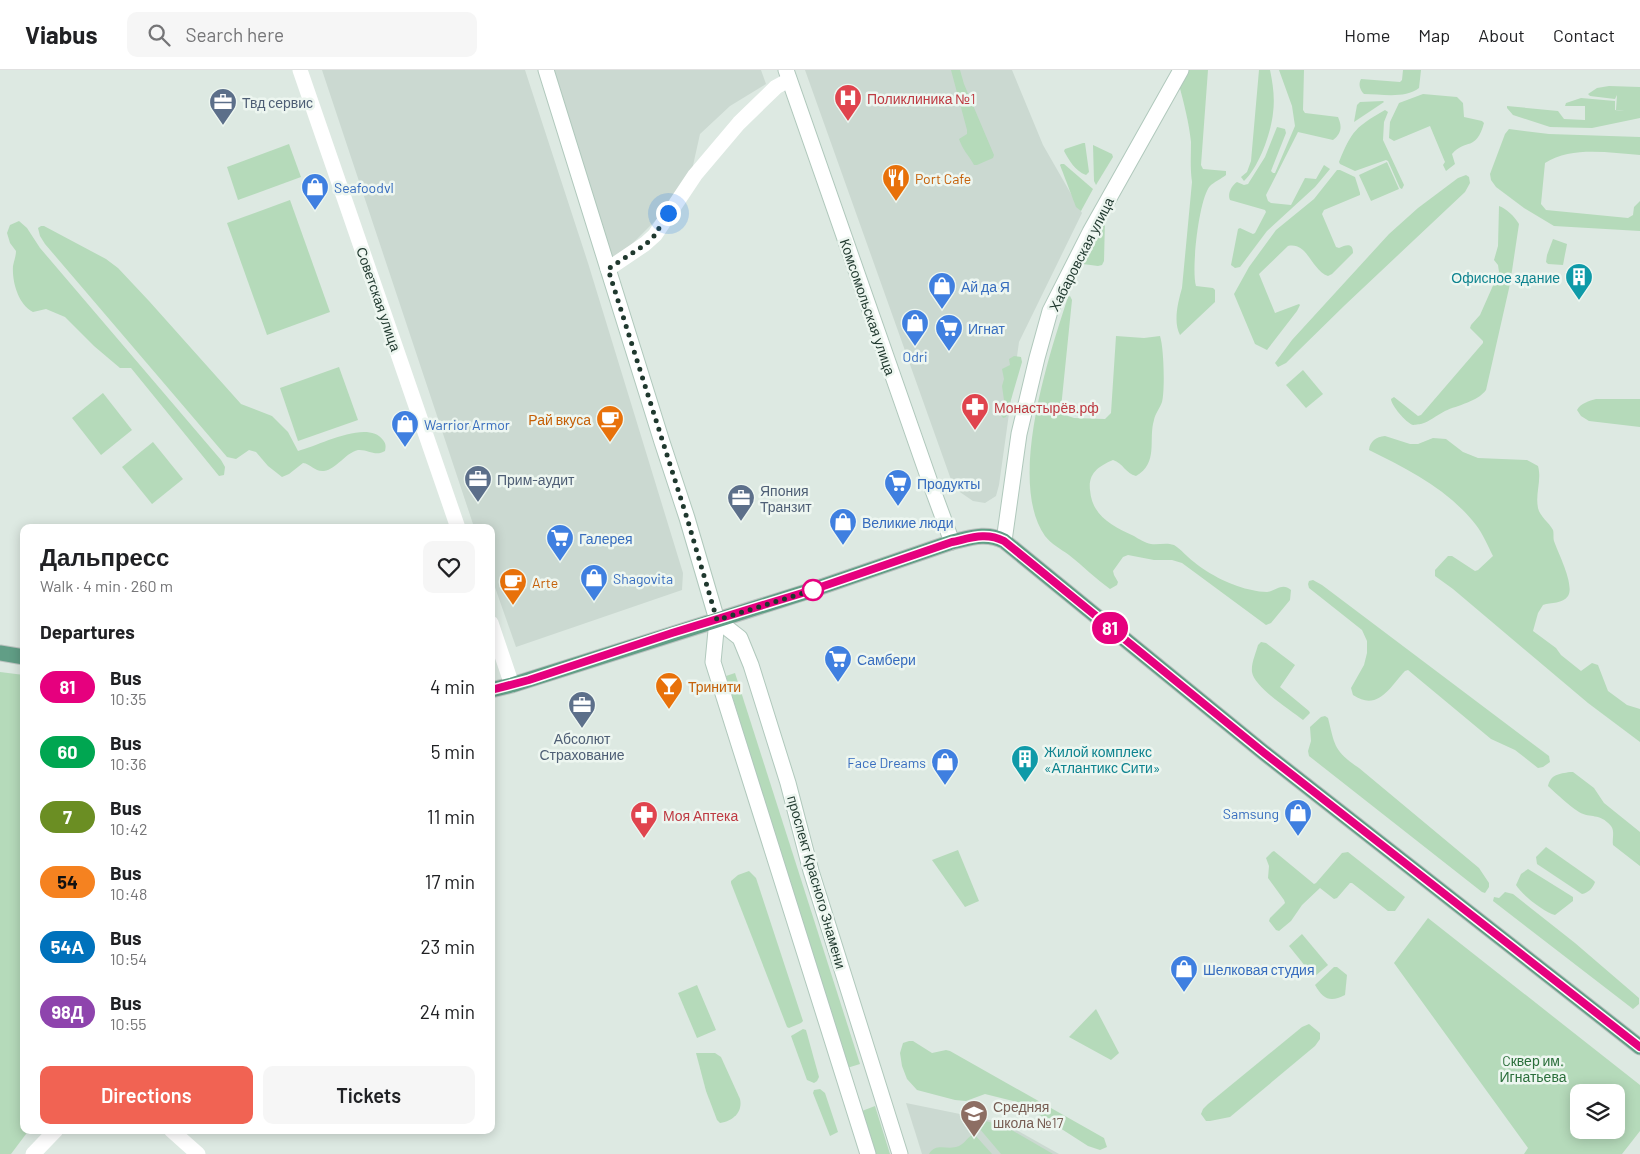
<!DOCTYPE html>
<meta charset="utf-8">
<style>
body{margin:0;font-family:Barlow,sans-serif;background:#f6f6f6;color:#202124;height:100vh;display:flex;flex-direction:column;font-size:19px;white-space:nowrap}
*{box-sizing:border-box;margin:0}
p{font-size:16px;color:#757577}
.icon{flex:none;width:28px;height:28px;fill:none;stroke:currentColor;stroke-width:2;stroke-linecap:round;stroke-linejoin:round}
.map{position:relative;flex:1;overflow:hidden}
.sheet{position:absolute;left:20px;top:454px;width:475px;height:610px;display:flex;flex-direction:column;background:#fff;border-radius:10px;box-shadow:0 2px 12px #0003}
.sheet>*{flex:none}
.badge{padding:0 10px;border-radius:16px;font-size:18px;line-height:32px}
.buttons{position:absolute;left:1570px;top:1014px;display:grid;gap:10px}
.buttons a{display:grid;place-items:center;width:55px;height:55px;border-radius:10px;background:#fff;box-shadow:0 2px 12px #0003;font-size:25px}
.you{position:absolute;width:25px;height:25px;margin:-12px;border:4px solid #fff;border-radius:50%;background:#1a73e8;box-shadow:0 0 0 8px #1a73e833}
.map>.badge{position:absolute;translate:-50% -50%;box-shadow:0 0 0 2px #fff}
h2{padding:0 20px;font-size:19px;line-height:45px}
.round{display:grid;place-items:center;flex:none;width:52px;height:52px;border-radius:10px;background:#f6f6f6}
.headline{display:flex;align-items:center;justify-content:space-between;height:85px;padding:0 20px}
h1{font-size:24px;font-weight:600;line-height:38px}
.primary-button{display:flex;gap:10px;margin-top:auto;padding:10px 20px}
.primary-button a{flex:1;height:58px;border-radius:10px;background:#f16353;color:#fff;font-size:20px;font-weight:600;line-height:58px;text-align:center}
.primary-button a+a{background:#f6f6f6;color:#202124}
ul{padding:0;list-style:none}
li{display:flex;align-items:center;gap:15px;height:65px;padding:0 20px}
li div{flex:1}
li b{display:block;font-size:19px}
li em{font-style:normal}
li .badge{min-width:55px;font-weight:700;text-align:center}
header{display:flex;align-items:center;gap:30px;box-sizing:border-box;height:70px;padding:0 25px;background:#fff;border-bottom:1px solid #e0e0e0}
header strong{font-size:24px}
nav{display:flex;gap:28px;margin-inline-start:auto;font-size:18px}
.search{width:350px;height:45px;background:#f6f6f6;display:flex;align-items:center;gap:12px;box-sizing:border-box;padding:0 18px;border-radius:10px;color:#757577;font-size:19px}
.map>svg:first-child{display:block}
.built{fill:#cbd9d1}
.green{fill:#b5daba;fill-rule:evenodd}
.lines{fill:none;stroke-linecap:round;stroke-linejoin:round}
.secondary-casing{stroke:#b0c8bc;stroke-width:17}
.primary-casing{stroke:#bcc3c0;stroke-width:17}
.minor{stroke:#fff;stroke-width:15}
.tertiary{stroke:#fff;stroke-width:15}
.secondary{stroke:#fff;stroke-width:15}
.primary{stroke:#619e86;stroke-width:15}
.line-casing{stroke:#fff;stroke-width:11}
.line{stroke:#e6007e;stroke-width:8}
.walk{stroke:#1f382e;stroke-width:5;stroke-dasharray:0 9}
.stop-dot{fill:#fff;stroke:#e6007e;stroke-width:2.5}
.labels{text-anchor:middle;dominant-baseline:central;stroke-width:5;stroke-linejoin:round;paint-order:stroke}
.health-label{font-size:14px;fill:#be3a42;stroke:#edf6f0;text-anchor:start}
.service-label{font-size:14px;fill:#4e5e75;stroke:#edf6f0;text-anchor:start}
.food-label{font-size:14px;fill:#c56008;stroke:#edf6f0;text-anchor:start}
.shop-label{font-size:14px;fill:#366cbe;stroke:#edf6f0;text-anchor:start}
.street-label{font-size:14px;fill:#1f382e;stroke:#edf6f0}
.culture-label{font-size:14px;fill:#0d838f;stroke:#edf6f0;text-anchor:end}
.park-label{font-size:14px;fill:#2a6e3a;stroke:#edf6f0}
.education-label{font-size:14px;fill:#785e54;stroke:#edf6f0;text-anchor:start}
</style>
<header>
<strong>Viabus</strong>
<div class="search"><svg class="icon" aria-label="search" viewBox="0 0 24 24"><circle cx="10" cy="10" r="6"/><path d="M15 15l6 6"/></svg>Search here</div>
<nav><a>Home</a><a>Map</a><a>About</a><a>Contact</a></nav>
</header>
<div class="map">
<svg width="1640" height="1084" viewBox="0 0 1640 1084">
<rect width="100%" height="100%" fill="#dde9e2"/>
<g class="built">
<polygon points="322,0 525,0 588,193 683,503 682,520 516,577 491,506 491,458 474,457"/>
<polygon points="551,0 761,0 766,14 730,36 700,64 692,100 670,136 612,194"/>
<polygon points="805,0 1012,0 1043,75 1082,143 1019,272 999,415 996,426 985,433 973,431 954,418"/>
<polygon points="906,1033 1004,1053 1059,1084 922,1084"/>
</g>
<g class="green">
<path d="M951,0h9l4,14 30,71 -1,3 -16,7h-3c-6,-11 -11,-14 -15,-26l8,-5v-4z"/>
<path d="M1187,0h21l-7,95 2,4 23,2v4c-5,4 -12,7 -16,11 -11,12 -19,84 -14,100l17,2 2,2v12l-35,33c-7,-13 -2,-33 2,-47l10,-106c-2,-14 -1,-26 -1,-40 -2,-19 -7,-39 -12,-57z"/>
<path d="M1259,0h11c3,14 5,29 3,43 -2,20 -14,54 -29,68l-3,-4 6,-5 4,-11z"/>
<path d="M1279,0h25l-1,40 2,3 33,4c4,9 4,16 -5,23l-35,-8 -32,63 2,6 3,2 20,2 14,-27 11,1 8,-14 6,4 -15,18 -48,44 -27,36 -5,1 -4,-3 7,-36 2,-1 13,6 2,-1 11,-21 -1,-2 -35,-10c-3,-6 2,-15 7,-18l7,3 4,-1 17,-27 12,-30 8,2 1,4 -15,38 2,2h2l20,-47 -3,-20z"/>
<path d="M1403,0h18l-2,18c-14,11 -38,6 -55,6 -4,-4 -6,-10 -3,-15l39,3 2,-2z"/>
<polygon points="1609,16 1640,17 1640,25 1636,25 1640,25 1640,48 1592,58 1550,57 1513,45 1507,38 1507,36 1558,41 1564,49 1585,50 1585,36 1565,36 1566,33 1581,28 1615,31 1615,40 1624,41 1616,40 1617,25 1615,29 1590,26 1588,24 1597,18"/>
<path d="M1423,24l34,3 6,6 1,14 18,4 2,2c-8,29 -18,15 -32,31l3,10 -9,7 -3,-6 2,-3 -15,-36 -36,15 -5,-3 1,-16 9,-19z"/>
<polygon points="1360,32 1383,31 1384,32 1354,52 1357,35"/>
<path d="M1385,40l3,2 -4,10 -1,18 21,45 -2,4 -2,-1 -12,-27 -2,-1 -31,11 -15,-7 -1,-2c13,-32 17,-35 46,-52z"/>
<path d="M1509,59l40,5 91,3v18c-31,-2 -68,-9 -95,8l-4,41 5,6 82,8 5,-3 1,-8 6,-6v30l-86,-5 -30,-18 -28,-21 -5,-7 -1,-6 15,-40z"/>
<path d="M1083,73h2l4,29 -3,3c-11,-4 -17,-15 -22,-24l1,-2z"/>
<polygon points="289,74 301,107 238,130 227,97"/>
<polygon points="1093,75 1112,84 1113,87 1096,115 1094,111"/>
<polygon points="1387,92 1399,119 1371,131 1359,105"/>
<polygon points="1061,94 1064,94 1093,119 1081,141 1076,137 1060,95"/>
<path d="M1337,100h3l15,7 5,16v2l-36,15 -2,4 14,33 3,1c7,-3 14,-6 14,5l-21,21 -4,2c-17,-6 -20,-34 -40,-30l-29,28 16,39 24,-9 1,1 -3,6 -30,39 -12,-6 -21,-50 15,-27 27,-37 38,-31z"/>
<polygon points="1466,105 1469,107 1470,113 1465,122 1345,235 1295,284 1286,293 1278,297 1275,293 1292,270 1389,164 1418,138 1458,108"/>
<polygon points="290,130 330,242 267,265 227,153"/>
<path d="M1499,136c8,3 15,10 20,18l-9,60 -24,106c-9,12 -28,15 -41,21 -8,4 -16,11 -24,13 -1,0 -7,1 -8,1 -7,-2 -22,-20 -22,-26l3,-2 24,19 3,-1 62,-72v-2l-13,-13 1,-3 9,-10 19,-43 -1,-7 -4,-5 4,-14z"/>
<polygon points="1105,150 1104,191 1102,195 1098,196 1083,194 1082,192"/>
<path d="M19,151l8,7 13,20 181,212 4,7 -1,8 -5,1 -88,-108h-11l-26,-22 -29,-29 -19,-8 -13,3c-15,-8 -21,-30 -20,-46 1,-5 3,-10 3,-15l-6,-8 -3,-10 3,-8z"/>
<path d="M41,156h3l62,33 12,9 31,33 92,103 31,12 16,16 10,19c21,-5 69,-32 85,-11 3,4 3,6 2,11 -10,6 -17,-2 -27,-1 -13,3 -21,19 -34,21 -9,1 -13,-7 -21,-8l-14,11 -7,3 -14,-11 -12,-14 -7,-2 -13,9 -9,-2 -182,-213 -5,-8 -2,-8z"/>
<polygon points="1553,169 1567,174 1563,195 1548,194 1546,192 1547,185"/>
<path d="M1070,226l2,4 -11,108 4,7 9,3 31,1 6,-6 5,-77 28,2 16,-2c4,12 5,55 2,66 -2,6 -7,12 -8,18 -6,20 5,43 -18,56 -10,-2 -13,-13 -23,-16 -14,6 -25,13 -23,30 2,26 22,36 44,46 5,3 11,7 17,8 8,1 15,-2 23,1 7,4 13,12 20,17 14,12 40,25 58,28 4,1 10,2 15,2 9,-1 15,-10 24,-2l-1,10 -19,23 -5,2 -84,-62 -10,-3h-18l-26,-5 -5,2 -10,14 1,4 4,7 -1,3 -7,4c-14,-10 -27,-23 -41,-34 -8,-6 -18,-11 -24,-19 -38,-54 4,-181 23,-239z"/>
<polygon points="1014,286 1021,287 1022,292 1006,347 1003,348 1001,345 1004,330 1002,316 1004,309 1002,299 1010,295 1009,289"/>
<polygon points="339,297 358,350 298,371 280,318"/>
<polygon points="1303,300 1323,324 1306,338 1286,315"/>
<polygon points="103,323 132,360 101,385 72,348"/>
<path d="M1596,329h44v28l-51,-6 -8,-5 -4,-6c4,-7 12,-9 19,-11z"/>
<path d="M1385,366l25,8h8l15,-6 13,1 17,13 15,6 49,2 11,6c4,14 -3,27 0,42 2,9 11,14 15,22 1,3 0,8 1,11 4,12 21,44 14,55 -5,8 -17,6 -25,9l-5,8 -5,18 23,17 5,7 20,16 11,-8 6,2 10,26 19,14 13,4v33l-52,-39 -135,-114 -18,-13v-6l13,-14h4l23,15 3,-1 15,-14c-5,-10 -10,-22 -17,-31 -27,-35 -68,-56 -107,-75 1,-9 7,-13 16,-14z"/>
<polygon points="153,372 183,409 152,434 122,397"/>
<path d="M1313,510l9,5 227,171 1,6 -7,5 -5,1 -23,-18 -24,-11 -83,-69 -3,1c-15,16 -27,41 -52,24l-2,-7 13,-23 3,-12v-12l-5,-11 -53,-42 -1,-4 1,-3z"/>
<path d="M1261,572l5,1 29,22 -15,22 29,24 1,2 -7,7c-13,-10 -49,-33 -51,-48 -1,-9 4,-19 6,-27z"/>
<polygon points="0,602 24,605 24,1060 29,1060 11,1084 0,1084"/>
<polygon points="735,603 860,994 847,998 726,606"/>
<path d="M1325,646l3,2c7,28 6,33 31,50l120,100 10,15v4l-4,6 -3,-1 -173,-136 -1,-5 3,-10 -1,-14 11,-10z"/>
<path d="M1570,702h3l21,16 10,15 36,29v34l-27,-21c-1,-6 2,-14 -2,-19 -12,-14 -20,-7 -32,-14 -11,-7 -21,-17 -31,-26 3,-12 11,-12 22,-14z"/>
<path d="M1546,777l47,33 2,2c-2,6 -7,11 -13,12l-45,-30 -1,-7z"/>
<polygon points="958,780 979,831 965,837 932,790"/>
<polygon points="1274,781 1314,814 1316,813 1342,783 1348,782 1405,827 1395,841 1388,841 1352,813 1350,813 1337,828 1334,829 1320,818 1302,835 1291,851 1279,861 1276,860 1269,851 1270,848 1285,833 1284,830 1268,808 1269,796 1266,788 1272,782"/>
<path d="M1528,799l45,28v4l-18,14c-11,-3 -33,-20 -39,-30l5,-11z"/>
<polygon points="749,801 756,808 803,951 801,953 789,958 787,957 731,813 731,811 738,805"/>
<polygon points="1505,822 1513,824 1575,873 1639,928 1639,934 1633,939 1493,831 1494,827 1499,828"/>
<path d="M1428,848l212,167v46l-18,23h-98l4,-6 -134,-185zM1616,1022v38h-37v-38z"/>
<polygon points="1302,864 1328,895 1314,907 1289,876"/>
<path d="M1334,897h3l10,8 -2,20c-15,8 -22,4 -30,-10z"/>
<polygon points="697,915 716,960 697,968 678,923"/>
<polygon points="1096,939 1119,983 1111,990 1069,967"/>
<polygon points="1309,954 1320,963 1320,969 1315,976 1230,1047 1210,1051 1206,1051 1201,1044 1203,1039 1208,1034 1302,957"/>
<polygon points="803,959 806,960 819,1007 817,1011 814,1013 807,1010 791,966"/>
<polygon points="909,971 913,971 932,983 946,980 950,981 1104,1068 1107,1077 1100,1080 1088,1076 1021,1033 985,1024 966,1031 955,1030 917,1020 907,1009 902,996 900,983 903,973"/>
<path d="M696,983h19l6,4 19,42c3,13 -7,22 -20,24l-3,-3 -11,-29z"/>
<polygon points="820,1019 825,1023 838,1062 830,1066 813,1023 814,1020"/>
<polygon points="875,1036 890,1084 875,1084 862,1041"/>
<polygon points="985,1051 1003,1055 1053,1084 1001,1084 979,1058 978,1053"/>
<path d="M972,1065h3l17,19h-63c7,-12 19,-3 30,-8 5,-2 8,-8 13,-11z"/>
</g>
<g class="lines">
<defs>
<g id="secondary">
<polyline points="546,0 662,372 687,448 717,550 713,592 868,1084"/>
<polyline points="786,0 931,415 952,472"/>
<polyline points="1004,471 1019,364 1037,288 1050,241 1090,162 1181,0"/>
<polyline points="717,550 740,568 751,595 788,713 811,801 900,1084"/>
</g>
<g id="primary">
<polyline points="0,583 24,587"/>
<path d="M491,620l21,-5 297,-94 143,-49c18,-4 34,-10 52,-1l259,211 377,295"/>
</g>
</defs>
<use href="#secondary" class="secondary-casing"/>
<use href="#primary" class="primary-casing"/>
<g class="minor">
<polyline points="608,199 645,174 655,165 695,105 739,53 776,17 789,10"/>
<polyline points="171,1060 198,1084"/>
<polyline points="33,1084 56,1060"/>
</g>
<g class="tertiary">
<polyline points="300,0 458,458"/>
<polyline points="491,553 512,615"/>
</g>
<use href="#secondary" class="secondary"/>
<use href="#primary" class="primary"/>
</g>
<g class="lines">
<defs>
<path id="line" d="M491,620l38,-10 143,-47 137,-42 143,-49c19,-4 34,-10 52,-1l259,211 377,295"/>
</defs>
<use href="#line" class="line-casing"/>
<use href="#line" class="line"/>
<polyline class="walk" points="668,143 655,165 646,174 608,199 687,448 717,550 813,520"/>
</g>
<defs>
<symbol id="hospital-pin" viewBox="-11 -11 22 30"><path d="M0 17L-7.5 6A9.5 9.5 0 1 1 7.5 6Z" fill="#e0444e" stroke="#edf6f0"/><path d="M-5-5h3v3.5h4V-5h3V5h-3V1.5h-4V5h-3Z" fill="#fff"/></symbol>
<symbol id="office-pin" viewBox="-11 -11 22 30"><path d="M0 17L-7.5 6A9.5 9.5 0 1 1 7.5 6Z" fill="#5c6f8a" stroke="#edf6f0"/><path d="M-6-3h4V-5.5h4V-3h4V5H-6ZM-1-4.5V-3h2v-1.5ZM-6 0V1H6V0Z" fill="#fff"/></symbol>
<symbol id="restaurant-pin" viewBox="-11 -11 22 30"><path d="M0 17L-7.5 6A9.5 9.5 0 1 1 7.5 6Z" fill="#e8710a" stroke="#edf6f0"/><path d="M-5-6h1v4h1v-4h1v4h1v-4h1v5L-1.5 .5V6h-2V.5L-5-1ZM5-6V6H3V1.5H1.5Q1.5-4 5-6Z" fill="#fff"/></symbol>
<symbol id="shop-pin" viewBox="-11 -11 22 30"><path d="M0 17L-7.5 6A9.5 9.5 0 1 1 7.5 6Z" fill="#3f7fe0" stroke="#edf6f0"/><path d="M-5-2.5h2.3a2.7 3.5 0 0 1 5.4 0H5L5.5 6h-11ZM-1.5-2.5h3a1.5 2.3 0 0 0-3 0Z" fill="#fff"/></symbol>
<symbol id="building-pin" viewBox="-11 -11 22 30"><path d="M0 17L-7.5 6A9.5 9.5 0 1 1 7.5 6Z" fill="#0f9aa8" stroke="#edf6f0"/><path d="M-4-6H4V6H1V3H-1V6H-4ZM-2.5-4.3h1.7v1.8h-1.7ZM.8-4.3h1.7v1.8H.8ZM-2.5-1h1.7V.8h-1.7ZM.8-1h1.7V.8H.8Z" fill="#fff"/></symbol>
<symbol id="supermarket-pin" viewBox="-11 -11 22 30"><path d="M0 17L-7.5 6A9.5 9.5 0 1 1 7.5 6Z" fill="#3f7fe0" stroke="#edf6f0"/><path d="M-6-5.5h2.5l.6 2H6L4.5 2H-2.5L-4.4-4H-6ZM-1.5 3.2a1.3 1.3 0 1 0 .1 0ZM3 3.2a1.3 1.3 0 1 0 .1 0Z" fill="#fff"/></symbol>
<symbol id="pharmacy-pin" viewBox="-11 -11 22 30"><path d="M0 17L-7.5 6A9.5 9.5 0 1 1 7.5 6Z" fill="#e0444e" stroke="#edf6f0"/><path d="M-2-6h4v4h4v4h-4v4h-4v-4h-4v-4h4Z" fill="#fff"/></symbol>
<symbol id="cafe-pin" viewBox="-11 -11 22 30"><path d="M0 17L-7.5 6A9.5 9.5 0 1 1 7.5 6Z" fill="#e8710a" stroke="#edf6f0"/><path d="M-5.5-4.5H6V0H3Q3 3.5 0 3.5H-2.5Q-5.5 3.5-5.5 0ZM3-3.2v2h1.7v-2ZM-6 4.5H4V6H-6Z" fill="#fff"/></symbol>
<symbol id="bar-pin" viewBox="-11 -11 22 30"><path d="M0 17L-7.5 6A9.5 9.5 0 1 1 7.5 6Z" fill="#e8710a" stroke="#edf6f0"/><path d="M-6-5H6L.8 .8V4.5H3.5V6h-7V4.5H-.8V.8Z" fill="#fff"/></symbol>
<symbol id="school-pin" viewBox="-11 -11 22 30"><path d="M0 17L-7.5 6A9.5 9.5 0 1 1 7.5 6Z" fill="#8d6e63" stroke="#edf6f0"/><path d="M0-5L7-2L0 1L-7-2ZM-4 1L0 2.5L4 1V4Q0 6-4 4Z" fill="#fff"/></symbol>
</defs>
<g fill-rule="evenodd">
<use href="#hospital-pin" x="832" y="12" width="32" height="43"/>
<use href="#office-pin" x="207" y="16" width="32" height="43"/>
<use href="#restaurant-pin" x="880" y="92" width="32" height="43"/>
<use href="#shop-pin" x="299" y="101" width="32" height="43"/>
<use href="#building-pin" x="1563" y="191" width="32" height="43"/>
<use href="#shop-pin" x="926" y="200" width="32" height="43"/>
<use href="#shop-pin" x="899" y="237" width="32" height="43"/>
<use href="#supermarket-pin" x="933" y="242" width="32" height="43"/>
<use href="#pharmacy-pin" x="959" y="321" width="32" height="43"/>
<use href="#cafe-pin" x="594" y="333" width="32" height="43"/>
<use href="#shop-pin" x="389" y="338" width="32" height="43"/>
<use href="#office-pin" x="462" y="393" width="32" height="43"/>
<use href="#supermarket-pin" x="882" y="397" width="32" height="43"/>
<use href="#office-pin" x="725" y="412" width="32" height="43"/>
<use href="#shop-pin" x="827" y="436" width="32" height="43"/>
<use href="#supermarket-pin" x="544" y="452" width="32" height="43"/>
<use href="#shop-pin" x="578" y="492" width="32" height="43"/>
<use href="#cafe-pin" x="497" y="496" width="32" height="43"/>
<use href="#supermarket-pin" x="822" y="573" width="32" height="43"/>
<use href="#bar-pin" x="653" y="600" width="32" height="43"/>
<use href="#office-pin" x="566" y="619" width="32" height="43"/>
<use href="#building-pin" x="1009" y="673" width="32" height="43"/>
<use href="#shop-pin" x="929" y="676" width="32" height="43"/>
<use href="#shop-pin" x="1282" y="727" width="32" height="43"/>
<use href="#pharmacy-pin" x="628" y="729" width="32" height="43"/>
<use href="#shop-pin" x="1168" y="883" width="32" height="43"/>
<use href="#school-pin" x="958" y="1028" width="32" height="43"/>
</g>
<circle class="stop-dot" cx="813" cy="520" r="10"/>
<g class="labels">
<g class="health-label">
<text x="867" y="28">Поликлиника №1</text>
<text x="994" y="337">Монастырёв.рф</text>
<text x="663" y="745">Моя Аптека</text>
</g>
<g class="service-label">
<text x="242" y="32">Твд сервис</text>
<text x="497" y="409">Прим-аудит</text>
<text x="760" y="420">Япония<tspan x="760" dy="16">Транзит</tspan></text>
<text x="582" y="668" text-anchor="middle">Абсолют<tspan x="582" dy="16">Страхование</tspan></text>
</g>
<g class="food-label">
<text x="915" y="108">Port Cafe</text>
<text x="591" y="349" text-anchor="end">Рай вкуса</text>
<text x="532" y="512">Arte</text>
<text x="688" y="616">Тринити</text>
</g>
<g class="shop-label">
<text x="334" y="117">Seafoodvl</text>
<text x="961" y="216">Ай да Я</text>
<text x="968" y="258">Игнат</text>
<text x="915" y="286" text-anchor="middle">Odri</text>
<text x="424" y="354">Warrior Armor</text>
<text x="917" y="413">Продукты</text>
<text x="862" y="452">Великие люди</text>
<text x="579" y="468">Галерея</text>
<text x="613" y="508">Shagovita</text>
<text x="857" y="589">Самбери</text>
<text x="926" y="692" text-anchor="end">Face Dreams</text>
<text x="1279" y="743" text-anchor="end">Samsung</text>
<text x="1203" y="899">Шелковая студия</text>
</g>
<g class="street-label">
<text transform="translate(1081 184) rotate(-63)">Хабаровская улица</text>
<text transform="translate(379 229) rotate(71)">Советская улица</text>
<text transform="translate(868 237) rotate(71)">Комсомольская улица</text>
<text transform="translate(817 812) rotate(74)">проспект Красного Знамени</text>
</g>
<g class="culture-label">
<text x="1560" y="207">Офисное здание</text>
<text x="1044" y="681" text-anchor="start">Жилой комплекс<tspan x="1044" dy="16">«Атлантикс Сити»</tspan></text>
</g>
<g class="park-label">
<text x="1533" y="990">Cквер им.<tspan x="1533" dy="16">Игнатьева</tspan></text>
</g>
<g class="education-label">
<text x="993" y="1036">Средняя<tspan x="993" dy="16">школа №17</tspan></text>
</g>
</g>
</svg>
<div class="buttons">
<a><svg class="icon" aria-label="layers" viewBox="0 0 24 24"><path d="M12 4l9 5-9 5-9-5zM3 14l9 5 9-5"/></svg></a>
</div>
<div class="you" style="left:668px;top:143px"></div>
<b class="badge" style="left:1110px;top:558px;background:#e6007e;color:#fff">81</b>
<section class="sheet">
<div class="headline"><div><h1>Дальпресс</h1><p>Walk · 4 min · 260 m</p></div><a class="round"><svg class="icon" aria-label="heart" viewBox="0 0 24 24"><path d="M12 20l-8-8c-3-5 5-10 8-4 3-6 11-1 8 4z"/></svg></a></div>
<h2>Departures</h2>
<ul>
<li><span class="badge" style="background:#e6007e;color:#fff">81</span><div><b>Bus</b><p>10:35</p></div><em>4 min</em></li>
<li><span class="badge" style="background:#00a651;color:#fff">60</span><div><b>Bus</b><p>10:36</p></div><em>5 min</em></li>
<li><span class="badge" style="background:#6b8e23;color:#fff">7</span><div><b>Bus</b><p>10:42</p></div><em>11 min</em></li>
<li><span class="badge" style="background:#f58220;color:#111">54</span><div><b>Bus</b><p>10:48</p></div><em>17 min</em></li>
<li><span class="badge" style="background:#0072bc;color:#fff">54А</span><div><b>Bus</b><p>10:54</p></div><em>23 min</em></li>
<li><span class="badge" style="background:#8e44ad;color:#fff">98Д</span><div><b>Bus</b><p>10:55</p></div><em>24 min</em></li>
</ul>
<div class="primary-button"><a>Directions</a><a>Tickets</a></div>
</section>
</div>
